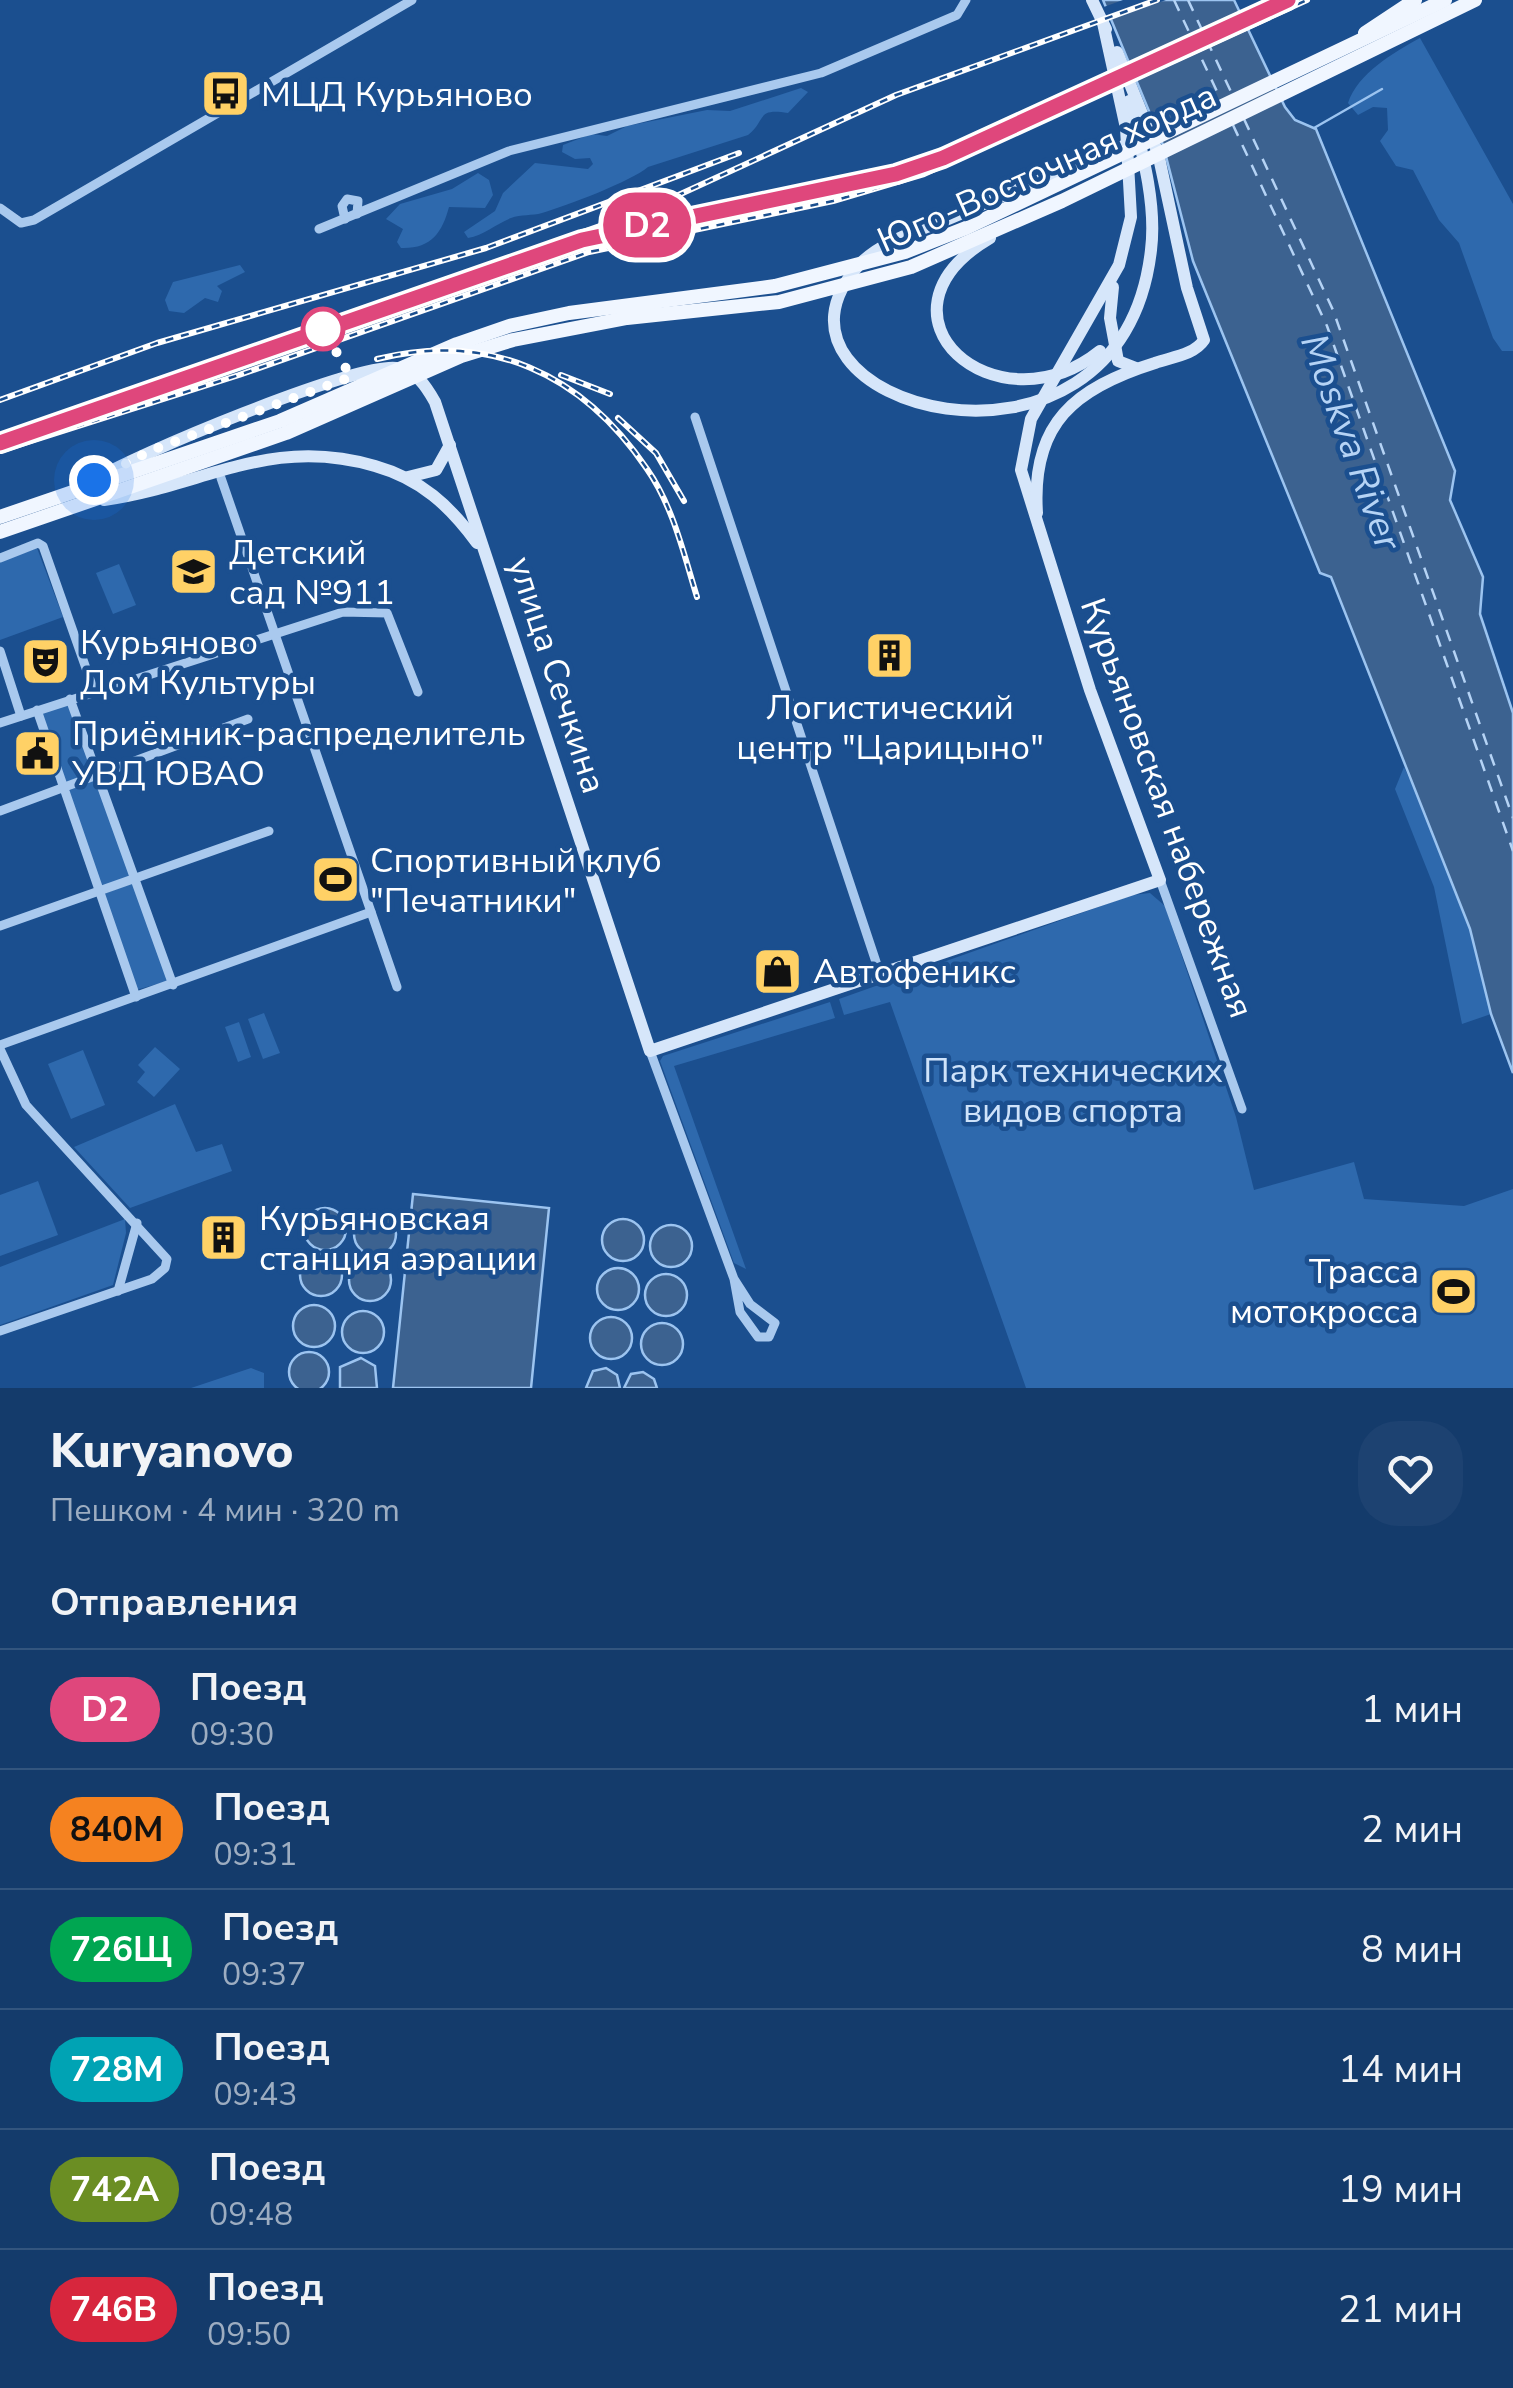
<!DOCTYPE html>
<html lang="ru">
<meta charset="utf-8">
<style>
body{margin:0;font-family:"Nunito Sans",sans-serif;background:#1d4271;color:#f1f3f6;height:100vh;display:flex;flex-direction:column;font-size:38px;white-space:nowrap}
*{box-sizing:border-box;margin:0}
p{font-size:32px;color:#9dadc1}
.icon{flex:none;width:55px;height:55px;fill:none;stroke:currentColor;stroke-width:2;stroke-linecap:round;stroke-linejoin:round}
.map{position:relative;height:1388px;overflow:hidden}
.drawer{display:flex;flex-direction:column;background:#143b6b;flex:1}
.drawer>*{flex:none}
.badge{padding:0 20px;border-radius:32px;font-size:35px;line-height:65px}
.you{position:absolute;width:50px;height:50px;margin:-25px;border:8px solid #fff;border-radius:50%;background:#1a73e8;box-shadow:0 0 0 15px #1a73e833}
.map>.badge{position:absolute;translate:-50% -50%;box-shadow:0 0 0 5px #fff}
h2{padding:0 50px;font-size:38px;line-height:90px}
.round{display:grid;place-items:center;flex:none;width:105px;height:105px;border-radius:40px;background:#1d4271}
.summary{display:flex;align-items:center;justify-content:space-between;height:170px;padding:0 50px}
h1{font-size:48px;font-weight:800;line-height:75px}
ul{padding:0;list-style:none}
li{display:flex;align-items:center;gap:30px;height:120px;padding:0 50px;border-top:2px solid #33557e}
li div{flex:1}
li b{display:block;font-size:38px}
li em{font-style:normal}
li .badge{min-width:110px;font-weight:700;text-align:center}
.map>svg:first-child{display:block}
.green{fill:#2e69ad}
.water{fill:#3c6290;stroke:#9cc4f0;stroke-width:2.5}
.pier{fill:#1b4f8f}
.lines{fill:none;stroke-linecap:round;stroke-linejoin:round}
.stream{stroke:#9cc4f0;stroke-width:2.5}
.ferry{stroke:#b5d3f5;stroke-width:2.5;stroke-dasharray:12 10;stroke-linecap:butt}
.street{stroke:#a9c9ee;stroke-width:9}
.secondary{stroke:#d6e6fa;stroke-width:12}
.primary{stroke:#f0f6ff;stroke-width:14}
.rail-casing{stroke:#fff;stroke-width:6}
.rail{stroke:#1b4f8f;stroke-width:2.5;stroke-dasharray:8;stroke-linecap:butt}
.line-casing{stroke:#fff;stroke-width:22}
.line{stroke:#df477c;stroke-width:15}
.walk{stroke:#fff;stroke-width:10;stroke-dasharray:0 18}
.stop-dot{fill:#fff;stroke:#df477c;stroke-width:5}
.labels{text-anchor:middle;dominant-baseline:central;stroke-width:9;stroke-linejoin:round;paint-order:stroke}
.poi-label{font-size:35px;fill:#fff;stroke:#1b4f8f;text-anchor:start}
.street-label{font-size:35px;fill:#fff;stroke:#1b4f8f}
.park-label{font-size:35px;fill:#cfe3fa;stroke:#1b4f8f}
.water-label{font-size:38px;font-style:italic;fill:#b5d3f5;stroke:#1b4f8f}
</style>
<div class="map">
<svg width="1513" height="1388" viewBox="0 0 1513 1388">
<rect width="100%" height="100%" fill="#1b4f8f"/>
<g class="green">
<path d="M1420,38l93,166v147h-11l-9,-13 -34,-95 -20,-23 -26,-50 -17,-4 -16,-25 8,-11 -1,-22 -14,-1 -15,8 -10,-12c10,-30 45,-50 72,-65z"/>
<path d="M801,88l7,4 -20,21c-33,-5 -21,7 -40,22l-100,32c-16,14 -82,39 -106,46 -10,3 -21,1 -31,5 -15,6 -27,17 -43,20l-4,-6 31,-21 8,-18 32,-30 53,6 5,-5 -3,-6 -15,1 -13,-7 1,-7 28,-11 16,2 20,-10 80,-16 23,1z"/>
<path d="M478,173l11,7 4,15 -8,13 -36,-1c-7,26 -18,42 -48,41l-4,-6 6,-13 -17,-10 14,-15 52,-15z"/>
<polygon points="240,265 245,272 217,286 222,291 218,302 205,298 184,313 169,311 165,300 173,282"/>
<polygon points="37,548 63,617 0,640 0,562"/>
<polygon points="119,564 136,605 113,614 96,573"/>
<polygon points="67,702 92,770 65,786 40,711"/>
<polygon points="1404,767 1435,834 1470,929 1491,1014 1462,1024 1434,887 1395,789"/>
<polygon points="95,776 132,876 98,888 67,792"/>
<polygon points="133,883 168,981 136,990 101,895"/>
<polygon points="1150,893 1165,906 1236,1117 1254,1190 1354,1162 1364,1199 1464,1206 1513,1189 1513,1388 1026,1388 890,1002 844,1015 839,999 1132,895"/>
<polygon points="830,1002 835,1018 674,1066 746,1269 734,1263 660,1061 663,1056"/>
<polygon points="264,1013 280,1053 263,1059 248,1019"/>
<polygon points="239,1022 251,1057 238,1062 225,1027"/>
<polygon points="155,1047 180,1069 154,1097 137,1082 145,1072 138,1065"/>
<polygon points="83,1050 105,1105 71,1119 48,1064"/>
<polygon points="175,1104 196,1152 222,1144 232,1171 130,1208 74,1147"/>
<polygon points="38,1181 58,1235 0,1256 0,1195"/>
<polygon points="125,1219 126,1233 113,1285 0,1325 0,1267"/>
<polygon points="251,1368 264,1373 264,1388 191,1388"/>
</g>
<g class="water">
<polygon points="1103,0 1234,0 1285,107 1295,120 1316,129 1455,471 1450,500 1483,577 1480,614 1513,713 1513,1073 1491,1014 1470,929 1331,577 1320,573 1193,261 1163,145"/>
<polygon points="413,1194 549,1208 531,1388 393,1388"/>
<circle cx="325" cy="1229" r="21"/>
<circle cx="375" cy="1234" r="21"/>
<circle cx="623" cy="1240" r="21"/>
<circle cx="671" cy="1246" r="21"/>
<circle cx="321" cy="1275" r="21"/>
<circle cx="370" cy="1280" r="21"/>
<circle cx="618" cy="1289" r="21"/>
<circle cx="666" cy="1295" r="21"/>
<circle cx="314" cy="1326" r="21"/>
<circle cx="363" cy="1332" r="21"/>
<circle cx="611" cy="1338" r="21"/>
<circle cx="662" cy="1344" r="21"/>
<circle cx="309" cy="1372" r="20"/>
<polygon points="361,1358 375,1366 377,1388 340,1388 340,1367"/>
<polygon points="606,1368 617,1375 620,1388 586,1388 593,1371"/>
<polygon points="643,1372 654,1379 657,1388 624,1388 631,1374"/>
</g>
<g class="pier">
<polygon points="1123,0 1166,0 1107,21 1101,8"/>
<polygon points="1246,16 1252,28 1133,82 1128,70"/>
</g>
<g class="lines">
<polyline class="stream" points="1314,128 1382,89"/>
<g class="ferry">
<polyline points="1174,0 1221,100"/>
<polyline points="1188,0 1232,94"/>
<polyline points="1244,119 1333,310 1513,818"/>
<polyline points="1233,125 1327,326 1513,851"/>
</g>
<g class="street">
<polyline points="0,208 21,223 34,220 412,0"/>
<polyline points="345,219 342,206 347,199 358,201 357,214"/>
<polyline points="319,229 509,151 821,73 957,15 966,0"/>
<polyline points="695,417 881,977"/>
<polyline points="221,478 397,987"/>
<polyline points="0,558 38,543 43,546 94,691"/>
<polyline points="0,651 21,716"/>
<polyline points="70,699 173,985"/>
<polyline points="37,710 136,997"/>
<polyline points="0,723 343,612 387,613 418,692"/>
<polyline points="0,811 248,719"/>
<polyline points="1160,880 1242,1109"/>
<polyline points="0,926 269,831"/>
<polyline points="0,1045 371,912"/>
<polyline points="0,1049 26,1105 167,1259 165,1268 152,1279 0,1331"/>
<polyline points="650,1051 734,1279 750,1304 775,1323 769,1337 758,1337 740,1312 734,1279"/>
<polyline points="118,1291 137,1223"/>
</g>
<g class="secondary">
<polyline points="1092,0 1106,29"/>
<path d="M1128,144c-59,24 -117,48 -175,73 -31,13 -71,23 -94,48 -126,139 262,249 292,-15 6,-48 -10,-102 -22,-149"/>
<path d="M990,238c-130,77 6,196 110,113"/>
<polyline points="1113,287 1110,318 1118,361 1136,368"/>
<polyline points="408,477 436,470 450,445"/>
<path d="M91,482c42,-27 262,-118 305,-114 20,2 30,18 39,34l215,649 510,-171 -70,-190 -69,-220 10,-51 88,-154 12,-48 -5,-89 -23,-105"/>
<path d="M104,500c100,-14 166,-65 271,-34 46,13 75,40 102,77"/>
<path d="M1037,513c-6,-90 38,-125 118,-150 17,-6 39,-8 49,-23l-17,-52 -29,-135 -41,-101"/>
</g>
<g class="primary">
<polyline points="1365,33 1415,0"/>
<polyline points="0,517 280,421 457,344 509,326 569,313 775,286 905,252 966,228 1445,0"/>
<polyline points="0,532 286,433 461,356 513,340 627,318 779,302 911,267 1062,201 1475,0"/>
</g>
<defs>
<g id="rail">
<polyline points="240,353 648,209 896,95 1157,0"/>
<path d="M377,359c112,-28 205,14 270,110 26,37 37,86 50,128"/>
<polyline points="561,375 610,394"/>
<polyline points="129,397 257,354"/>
<polyline points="0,400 157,343 486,248 739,153"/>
<polyline points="618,418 656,453 684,501"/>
<polyline points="33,427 141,388"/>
<polyline points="0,451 239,375 589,252 833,201 924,174 1307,0"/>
</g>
</defs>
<use href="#rail" class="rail-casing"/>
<use href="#rail" class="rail"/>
</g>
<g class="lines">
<defs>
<polyline id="line" points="0,443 582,240 896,174 943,158 1288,0"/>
</defs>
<use href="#line" class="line-casing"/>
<use href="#line" class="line"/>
<polyline class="walk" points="94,480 152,450 351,377 323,329"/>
</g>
<defs>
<symbol id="bus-square" viewBox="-11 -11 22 22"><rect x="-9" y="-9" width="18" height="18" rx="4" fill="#ffd166" stroke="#1b4f8f"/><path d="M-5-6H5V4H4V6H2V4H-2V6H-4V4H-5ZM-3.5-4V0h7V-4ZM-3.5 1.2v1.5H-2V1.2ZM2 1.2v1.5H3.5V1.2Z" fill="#111"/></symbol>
<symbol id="school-square" viewBox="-11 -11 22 22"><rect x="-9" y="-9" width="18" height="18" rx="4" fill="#ffd166" stroke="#1b4f8f"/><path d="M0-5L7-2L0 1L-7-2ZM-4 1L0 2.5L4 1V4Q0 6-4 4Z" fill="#111"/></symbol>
<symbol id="building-square" viewBox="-11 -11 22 22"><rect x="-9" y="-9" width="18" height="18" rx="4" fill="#ffd166" stroke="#1b4f8f"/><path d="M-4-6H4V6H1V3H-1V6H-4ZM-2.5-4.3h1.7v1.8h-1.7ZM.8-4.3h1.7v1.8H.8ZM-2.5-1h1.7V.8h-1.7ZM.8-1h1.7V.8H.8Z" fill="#111"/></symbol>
<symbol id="theatre-square" viewBox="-11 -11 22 22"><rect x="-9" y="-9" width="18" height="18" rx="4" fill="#ffd166" stroke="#1b4f8f"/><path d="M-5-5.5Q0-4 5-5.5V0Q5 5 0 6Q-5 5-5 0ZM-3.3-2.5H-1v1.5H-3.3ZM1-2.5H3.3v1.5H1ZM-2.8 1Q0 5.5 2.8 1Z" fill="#111"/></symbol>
<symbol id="civic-square" viewBox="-11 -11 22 22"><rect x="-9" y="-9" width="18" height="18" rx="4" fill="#ffd166" stroke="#1b4f8f"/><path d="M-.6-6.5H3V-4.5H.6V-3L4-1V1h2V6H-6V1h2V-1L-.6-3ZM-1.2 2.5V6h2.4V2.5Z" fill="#111"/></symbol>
<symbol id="stadium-square" viewBox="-11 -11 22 22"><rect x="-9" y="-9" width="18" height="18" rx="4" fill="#ffd166" stroke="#1b4f8f"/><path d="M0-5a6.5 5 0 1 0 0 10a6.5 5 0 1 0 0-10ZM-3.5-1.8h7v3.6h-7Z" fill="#111"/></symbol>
<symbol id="shop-square" viewBox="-11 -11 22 22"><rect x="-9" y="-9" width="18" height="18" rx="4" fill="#ffd166" stroke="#1b4f8f"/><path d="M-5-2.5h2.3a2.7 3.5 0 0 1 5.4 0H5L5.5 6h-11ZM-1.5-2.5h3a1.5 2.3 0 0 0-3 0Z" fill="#111"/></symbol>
</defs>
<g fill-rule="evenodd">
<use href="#bus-square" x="198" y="66" width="55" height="55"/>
<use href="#school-square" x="166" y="544" width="55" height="55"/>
<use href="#building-square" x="862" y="628" width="55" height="55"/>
<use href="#theatre-square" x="18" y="634" width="55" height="55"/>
<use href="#civic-square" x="10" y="726" width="55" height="55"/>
<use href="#stadium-square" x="308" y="852" width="55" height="55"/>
<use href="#shop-square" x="750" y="944" width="55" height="55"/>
<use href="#building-square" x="196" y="1210" width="55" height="55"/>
<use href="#stadium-square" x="1426" y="1264" width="55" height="55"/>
</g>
<circle class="stop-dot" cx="323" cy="329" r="20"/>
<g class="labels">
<g class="poi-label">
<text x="261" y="94">МЦД Курьяново</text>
<text x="229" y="552">Детский<tspan x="229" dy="40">сад №911</tspan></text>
<text x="80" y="642">Курьяново<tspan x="80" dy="40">Дом Культуры</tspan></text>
<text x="890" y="707" text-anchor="middle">Логистический<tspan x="890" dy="40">центр "Царицыно"</tspan></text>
<text x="72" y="733">Приёмник-распределитель<tspan x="72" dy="40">УВД ЮВАО</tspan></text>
<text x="370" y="860">Спортивный клуб<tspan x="370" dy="40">"Печатники"</tspan></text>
<text x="813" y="971">Автофеникс</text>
<text x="259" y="1218">Курьяновская<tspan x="259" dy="40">станция аэрации</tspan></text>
<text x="1419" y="1271" text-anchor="end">Трасса<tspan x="1419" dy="40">мотокросса</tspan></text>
</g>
<g class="street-label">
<text transform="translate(1047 168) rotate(-24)">Юго-Восточная хорда</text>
<text transform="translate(557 675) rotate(72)">улица Сечкина</text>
<text transform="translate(1167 808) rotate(70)">Курьяновская набережная</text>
</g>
<g class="park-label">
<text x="1073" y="1070">Парк технических<tspan x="1073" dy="40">видов спорта</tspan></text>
</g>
<g class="water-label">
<text transform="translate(1351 442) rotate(70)">Moskva River</text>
</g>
</g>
</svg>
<div class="you" style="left:94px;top:480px"></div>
<b class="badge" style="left:647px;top:225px;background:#df477c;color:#fff">D2</b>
</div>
<section class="drawer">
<div class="summary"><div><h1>Kuryanovo</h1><p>Пешком · 4 мин · 320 m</p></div><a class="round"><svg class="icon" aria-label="heart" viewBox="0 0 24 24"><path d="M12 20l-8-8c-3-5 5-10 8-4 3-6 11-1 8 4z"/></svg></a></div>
<h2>Отправления</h2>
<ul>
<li><span class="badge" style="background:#df477c;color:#fff">D2</span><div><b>Поезд</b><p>09:30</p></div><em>1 мин</em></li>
<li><span class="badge" style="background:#f58220;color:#111">840М</span><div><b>Поезд</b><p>09:31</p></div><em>2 мин</em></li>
<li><span class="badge" style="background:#00a651;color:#fff">726Щ</span><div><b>Поезд</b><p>09:37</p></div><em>8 мин</em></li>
<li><span class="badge" style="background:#00a3b4;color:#fff">728М</span><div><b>Поезд</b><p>09:43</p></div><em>14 мин</em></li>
<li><span class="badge" style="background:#6b8e23;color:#fff">742А</span><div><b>Поезд</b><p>09:48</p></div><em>19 мин</em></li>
<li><span class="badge" style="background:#d7263d;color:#fff">746В</span><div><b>Поезд</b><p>09:50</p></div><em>21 мин</em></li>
</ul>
</section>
